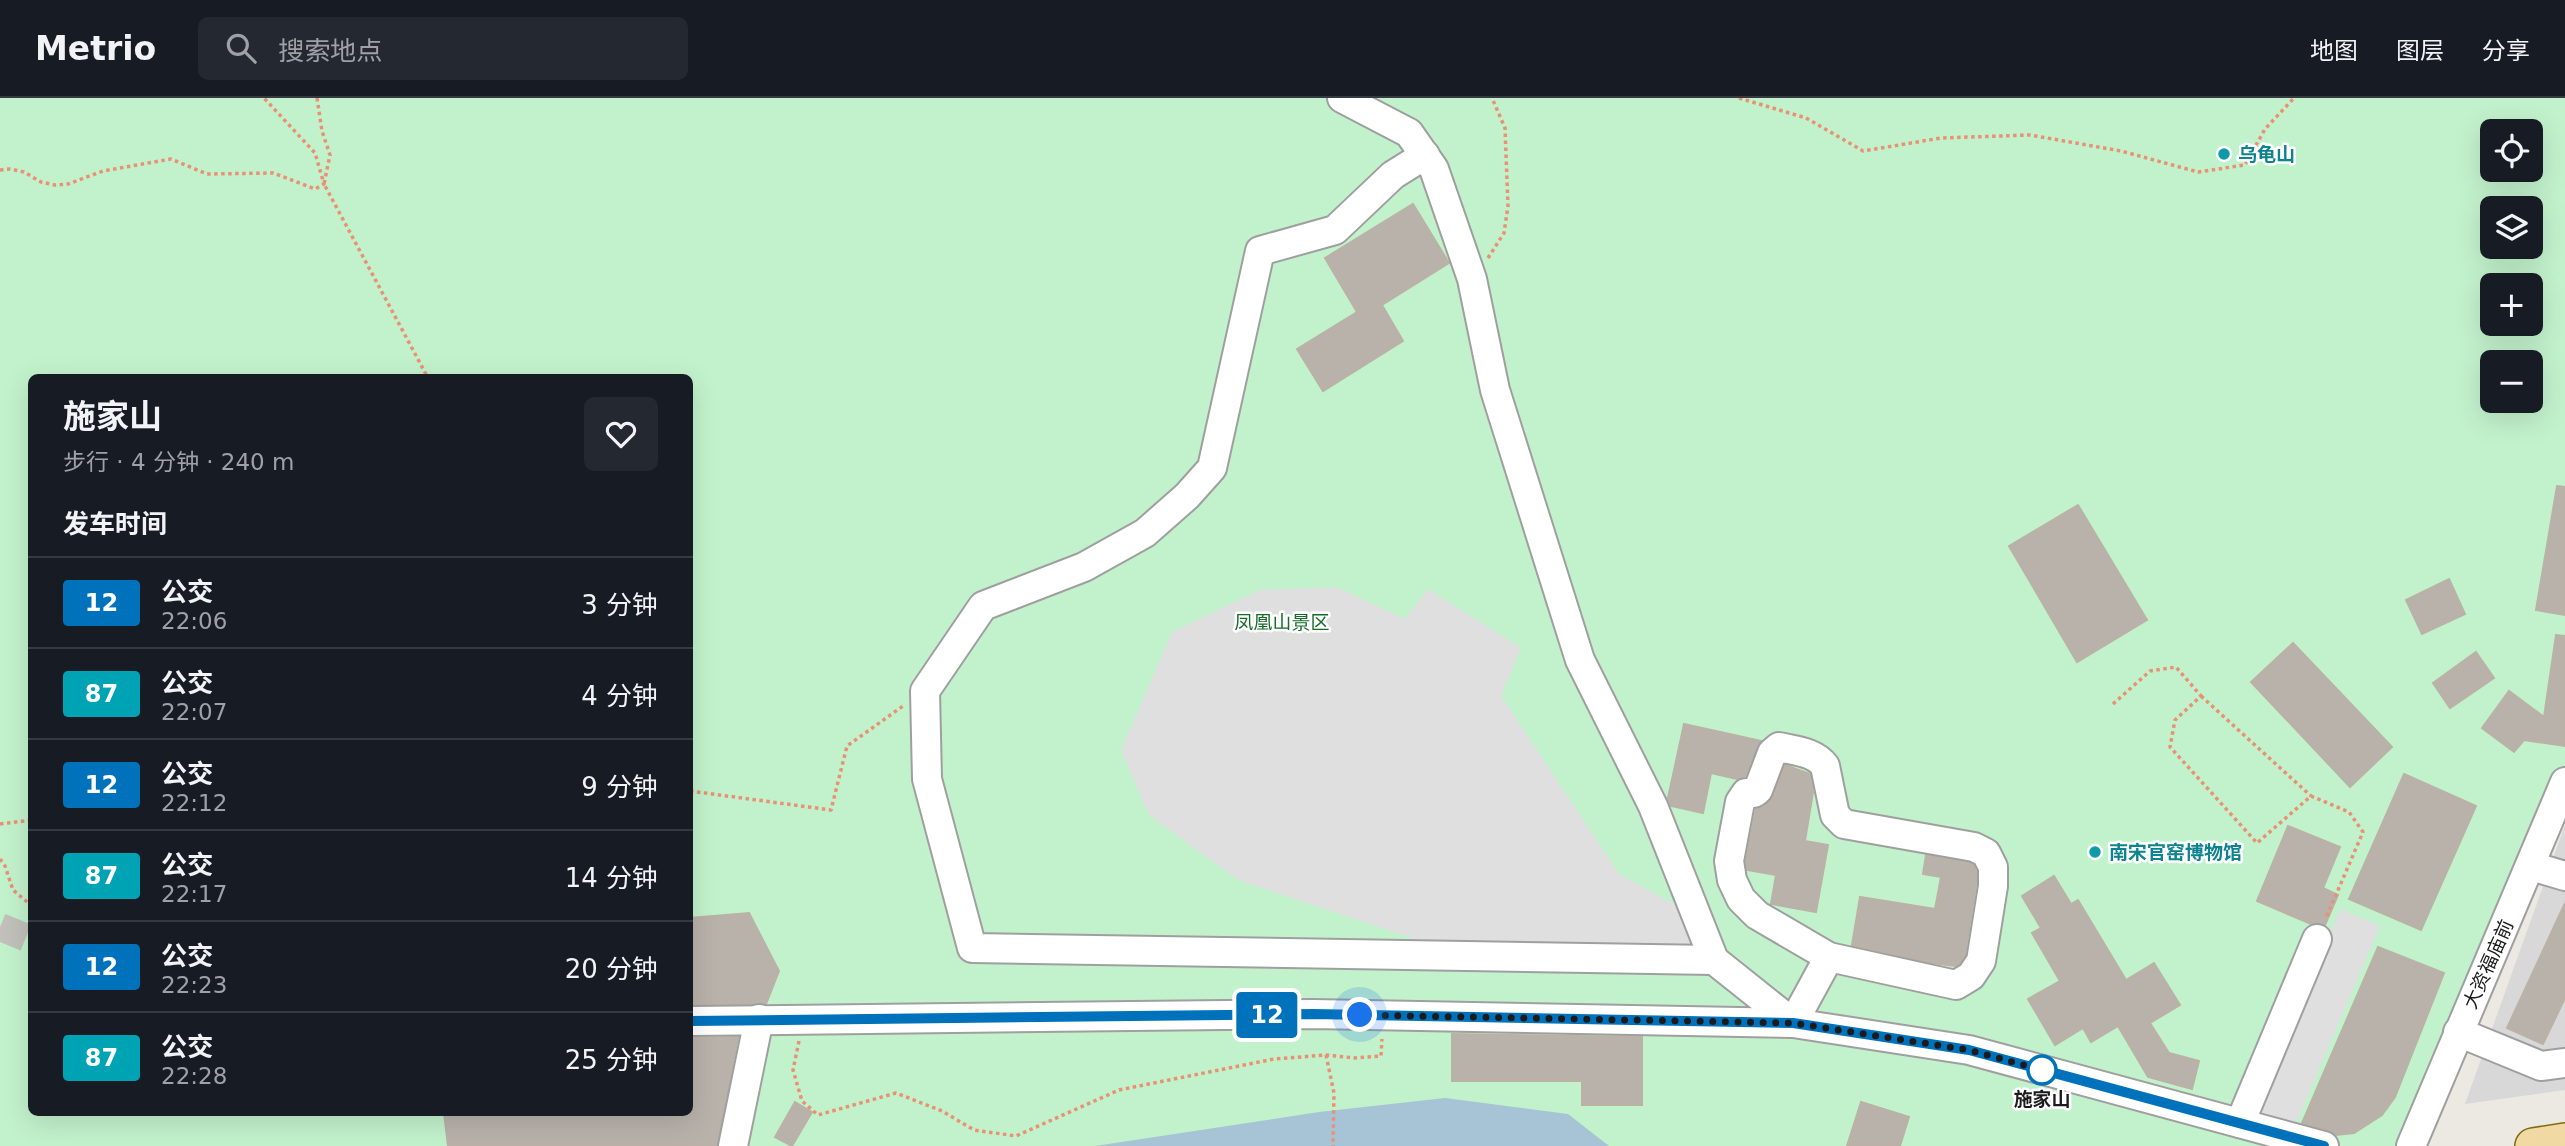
<!DOCTYPE html>
<html lang="zh">
<meta charset="utf-8">
<style>
body{margin:0;font-family:"DejaVu Sans","Noto Sans SC",sans-serif;background:#242831;color:#f1f3f6;height:100vh;display:flex;flex-direction:column;font-size:26px;white-space:nowrap}
*{box-sizing:border-box;margin:0}
p{font-size:23px;color:#9ea1a6}
.icon{flex:none;width:38px;height:38px;fill:none;stroke:currentColor;stroke-width:2;stroke-linecap:round;stroke-linejoin:round}
.map{position:relative;flex:1;overflow:hidden}
.sheet{position:absolute;left:28px;top:276px;width:665px;height:742px;display:flex;flex-direction:column;background:#171b24;border-radius:10px;box-shadow:0 7px 28px #0002}
.sheet>*{flex:none}
.badge{padding:0 14px;border-radius:5px;font-size:24px;line-height:46px}
.controls{position:absolute;left:2480px;top:21px;display:grid;gap:14px}
.controls a{display:grid;place-items:center;width:63px;height:63px;border-radius:10px;background:#171b24;box-shadow:0 7px 28px #0002;font-size:35px}
.you{position:absolute;width:35px;height:35px;margin:-18px;border:5px solid #fff;border-radius:50%;background:#1a73e8;box-shadow:0 0 0 10px #1a73e833}
.map>.badge{position:absolute;translate:-50% -50%;box-shadow:0 0 0 4px #fff}
h2{padding:0 35px;font-size:26px;line-height:63px}
.round{display:grid;place-items:center;flex:none;width:74px;height:74px;border-radius:10px;background:#242831}
.head{display:flex;align-items:center;justify-content:space-between;height:119px;padding:0 35px}
h1{font-size:33px;font-weight:700;line-height:52px}
ul{padding:0;list-style:none}
li{display:flex;align-items:center;gap:21px;height:91px;padding:0 35px;border-top:2px solid #363941}
li div{flex:1}
li b{display:block;font-size:26px}
li em{font-style:normal}
li .badge{min-width:77px;font-weight:700;text-align:center}
header{display:flex;align-items:center;gap:42px;box-sizing:border-box;height:98px;padding:0 35px;background:#171b24;border-bottom:2px solid #363941}
header strong{font-size:33px}
nav{display:flex;gap:38px;margin-inline-start:auto;font-size:24px}
.search{width:490px;height:63px;background:#242831;display:flex;align-items:center;gap:18px;box-sizing:border-box;padding:0 24px;border-radius:10px;color:#9ea1a6;font-size:26px}
.map>svg:first-child{display:block}
.residential{fill:#d9d8d8}
.park{fill:#c2f2cc;fill-rule:evenodd}
.parking{fill:#dfdfdf}
.water{fill:#a6c4d5}
.building{fill:#b8b2ab;stroke:#bbb2a6;stroke-width:2}
.lines{fill:none;stroke-linecap:round;stroke-linejoin:round}
.minor-tunnel{stroke:#c1c0ba;stroke-width:28;stroke-dasharray:28 14;stroke-linecap:butt}
.minor-casing{stroke:#9f9f9f;stroke-width:32}
.major-casing{stroke:#826b10;stroke-width:38}
.path{stroke:#e99075;stroke-width:3.5;stroke-dasharray:3.5 3.5;stroke-linecap:butt}
.minor{stroke:#fff;stroke-width:28}
.major{stroke:#f0d9a2;stroke-width:35}
.line-casing{stroke:#fff;stroke-width:16}
.line{stroke:#0072bc;stroke-width:10}
.walk{stroke:#1b1b1b;stroke-width:7;stroke-dasharray:0 12.6}
.culture-dot{fill:#0f9aa8;stroke:#fff;stroke-width:2.5}
.stop-dot{fill:#fff;stroke:#0072bc;stroke-width:3.5}
.labels{text-anchor:middle;dominant-baseline:central;stroke-width:5;stroke-linejoin:round;paint-order:stroke}
.culture-label{font-size:19px;font-weight:bold;fill:#0d838f;stroke:#fff;text-anchor:start}
.park-label{font-size:19px;fill:#176b29;stroke:#fff}
.street-label{font-size:19px;fill:#1b1b1b;stroke:#fff}
.stop-label{font-size:19px;font-weight:bold;fill:#1b1b1b;stroke:#fff}
</style>
<header>
<strong>Metrio</strong>
<div class="search"><svg class="icon" aria-label="search" viewBox="0 0 24 24"><circle cx="10" cy="10" r="6"/><path d="M15 15l6 6"/></svg>搜索地点</div>
<nav><a>地图</a><a>图层</a><a>分享</a></nav>
</header>
<div class="map">
<svg width="2565" height="1048" viewBox="0 0 2565 1048">
<rect width="100%" height="100%" fill="#ebe9e2"/>
<polygon class="residential" points="2565,727 2565,992 2465,1006"/>
<path class="park" d="M0,0h2565v683l-147,365h-2418zM2492,33h38v39h-38zM2492,110h38v39h-38zM2492,187h38v39h-38zM2492,264h38v39h-38zM32,280h658v735h-658z"/>
<g class="parking">
<polygon points="1336,489 1405,521 1428,491 1521,550 1501,598 1619,776 1696,818 1714,862 1463,857 1238,782 1149,717 1121,652 1172,534 1260,492"/>
<polygon points="2340,811 2380,828 2294,1030 2254,1013"/>
</g>
<polygon class="water" points="1445,1000 1568,1016 1609,1048 1095,1048 1319,1014"/>
<g class="building">
<polygon points="1413,106 1449,165 1382,207 1403,243 1323,293 1297,251 1357,214 1325,160"/>
<polygon points="2557,388 2565,389 2565,517 2536,512"/>
<polygon points="2078,407 2147,522 2077,564 2009,448"/>
<polygon points="2449,481 2465,516 2422,536 2406,502"/>
<polygon points="2556,537 2565,538 2565,648 2524,642 2514,654 2482,630 2509,593 2544,619"/>
<polygon points="2293,545 2392,649 2350,689 2251,584"/>
<polygon points="2476,554 2494,580 2450,610 2433,585"/>
<polygon points="1684,626 1761,643 1745,678 1737,681 1711,675 1703,715 1671,708 1668,700"/>
<polygon points="1785,667 1810,676 1813,694 1805,743 1828,747 1816,814 1771,806 1776,777 1747,772 1746,763 1756,711 1764,708 1773,699"/>
<polygon points="2404,676 2476,708 2421,832 2349,801"/>
<polygon points="2288,728 2340,749 2323,790 2338,797 2325,827 2316,825 2311,826 2257,803"/>
<polygon points="1926,757 1969,765 1974,767 1976,773 1976,787 1965,857 1959,866 1955,868 1932,865 1852,847 1860,799 1935,811 1941,779 1923,776"/>
<polygon points="2054,778 2071,806 2078,802 2126,882 2154,865 2180,907 2150,925 2169,955 2199,963 2192,991 2148,979 2118,928 2091,944 2083,930 2055,947 2028,901 2060,883 2032,835 2041,830 2022,798"/>
<polygon points="2565,805 2565,900 2543,946 2507,930"/>
<polygon points="749,815 779,873 766,906 690,906 690,820"/>
<polygon points="2378,849 2444,875 2395,999 2382,1017 2354,1035 2336,1037 2328,1032 2302,1025"/>
<polygon points="1452,936 1642,939 1642,1007 1582,1007 1582,983 1452,983"/>
<polygon points="738,939 717,1048 448,1048 444,1015 690,1015 690,940"/>
<polygon points="795,1004 812,1014 792,1048 775,1039"/>
<polygon points="1861,1004 1909,1019 1900,1048 1847,1048"/>
</g>
<g class="lines">
<polyline class="minor-tunnel" points="0,829 32,842"/>
<defs>
<g id="minor">
<polyline points="1342,0 1409,35 1434,71 1472,181 1495,292 1580,562 1653,708 1714,862 1793,925 1829,859"/>
<polyline points="1425,57 1393,77 1335,132 1260,153 1212,370 1187,398 1145,435 1084,469 983,508 925,593 927,681 972,850 1714,862"/>
<path d="M1779,649c17,4 36,5 46,19l10,49 9,9 130,23 12,6 7,14v19l-12,75 -10,15 -15,9 -127,-28 -72,-42 -16,-16 -9,-19 -3,-19 11,-59 6,-9h8l4,-3 14,-37z"/>
<polyline points="2531,768 2565,778"/>
<polyline points="690,923 1313,916 1793,925 1969,952 2324,1048"/>
<polyline points="2458,934 2541,968 2565,965"/>
<polyline points="2240,1025 2317,841"/>
<polyline points="733,1048 759,921"/>
<polyline points="2411,1048 2565,684"/>
</g>
<polyline id="major" points="2533,1048 2565,1043"/>
</defs>
<use href="#minor" class="minor-casing"/>
<use href="#major" class="major-casing"/>
<g class="path">
<polyline points="317,0 322,33 330,57 324,86 428,280"/>
<polyline points="1739,0 1806,20 1863,53 1941,40 2030,37 2121,53 2198,74 2245,67 2265,31 2294,0"/>
<polyline points="0,72 10,71 24,74 41,84 55,87 68,86 103,73 171,61 207,76 273,75 315,91 324,86 315,55 264,0"/>
<polyline points="1488,160 1504,135 1508,108 1505,30 1492,0"/>
<polyline points="2201,598 2311,698"/>
<polyline points="2113,606 2150,573 2176,569 2201,598 2175,622 2170,649 2257,745 2311,698 2349,714 2363,734 2326,820"/>
<polyline points="690,693 831,712 847,648 903,608"/>
<polyline points="0,726 32,722"/>
<polyline points="0,761 5,768 13,792 32,808"/>
<polyline points="799,943 793,972 802,1003 818,1017 896,995 942,1013 974,1032 1016,1038 1119,992 1274,961 1326,957 1355,960 1381,958 1382,941"/>
<polyline points="1326,957 1334,995 1333,1048"/>
</g>
<use href="#minor" class="minor"/>
<use href="#major" class="major"/>
</g>
<g class="lines">
<defs>
<polyline id="line" points="690,923 1313,916 1793,925 1969,952 2324,1048"/>
</defs>
<use href="#line" class="line-casing"/>
<use href="#line" class="line"/>
<polyline class="walk" points="1360,917 1793,925 1969,952 2042,972"/>
</g>
<g class="culture-dot">
<circle cx="2224" cy="56" r="7"/>
<circle cx="2095" cy="754" r="7"/>
</g>
<circle class="stop-dot" cx="2042" cy="972" r="14"/>
<g class="labels">
<g class="culture-label">
<text x="2238" y="56">乌龟山</text>
<text x="2109" y="754">南宋官窑博物馆</text>
</g>
<g class="park-label">
<text x="1282" y="524">凤凰山景区</text>
</g>
<g class="street-label">
<text transform="translate(2488 866) rotate(-66)">大资福庙前</text>
</g>
<g class="stop-label">
<text x="2042" y="1001">施家山</text>
</g>
</g>
</svg>
<div class="controls">
<a><svg class="icon" aria-label="locate" viewBox="0 0 24 24"><circle cx="12" cy="12" r="6"/><path d="M12 2v4M12 18v4M2 12h4M18 12h4"/></svg></a>
<a><svg class="icon" aria-label="layers" viewBox="0 0 24 24"><path d="M12 4l9 5-9 5-9-5zM3 14l9 5 9-5"/></svg></a>
<a>+</a>
<a>−</a>
</div>
<div class="you" style="left:1360px;top:917px"></div>
<b class="badge" style="left:1267px;top:917px;background:#0072bc;color:#fff">12</b>
<section class="sheet">
<div class="head"><div><h1>施家山</h1><p>步行 · 4 分钟 · 240 m</p></div><a class="round"><svg class="icon" aria-label="heart" viewBox="0 0 24 24"><path d="M12 20l-8-8c-3-5 5-10 8-4 3-6 11-1 8 4z"/></svg></a></div>
<h2>发车时间</h2>
<ul>
<li><span class="badge" style="background:#0072bc;color:#fff">12</span><div><b>公交</b><p>22:06</p></div><em>3 分钟</em></li>
<li><span class="badge" style="background:#00a3b4;color:#fff">87</span><div><b>公交</b><p>22:07</p></div><em>4 分钟</em></li>
<li><span class="badge" style="background:#0072bc;color:#fff">12</span><div><b>公交</b><p>22:12</p></div><em>9 分钟</em></li>
<li><span class="badge" style="background:#00a3b4;color:#fff">87</span><div><b>公交</b><p>22:17</p></div><em>14 分钟</em></li>
<li><span class="badge" style="background:#0072bc;color:#fff">12</span><div><b>公交</b><p>22:23</p></div><em>20 分钟</em></li>
<li><span class="badge" style="background:#00a3b4;color:#fff">87</span><div><b>公交</b><p>22:28</p></div><em>25 分钟</em></li>
</ul>
</section>
</div>
